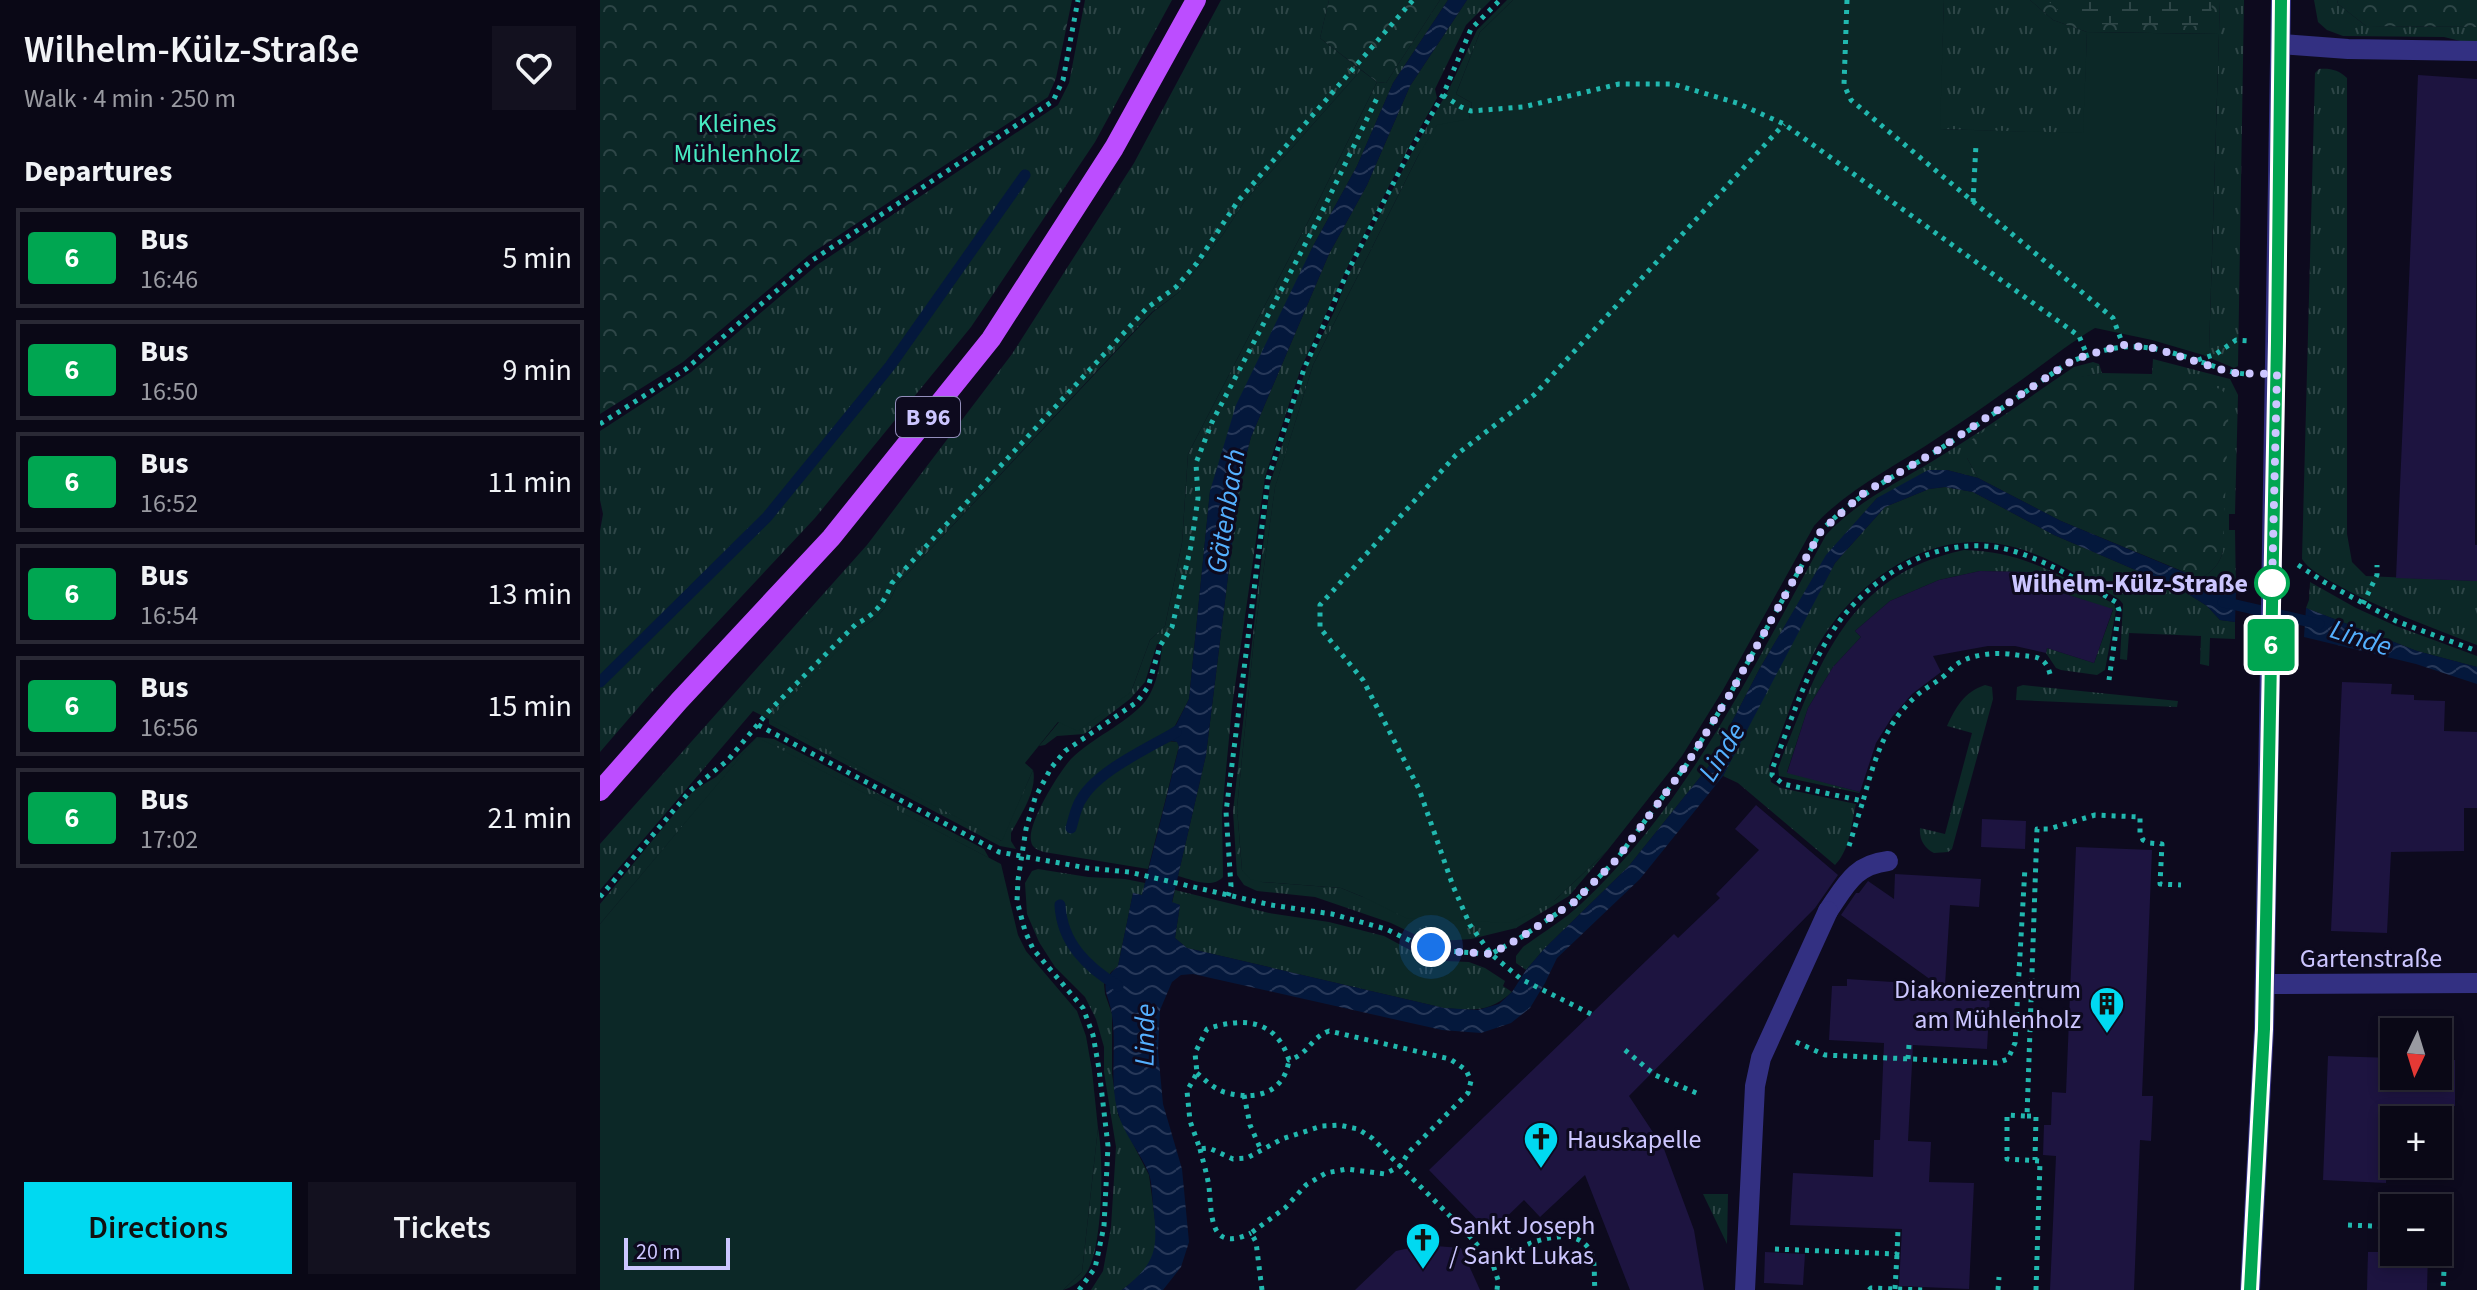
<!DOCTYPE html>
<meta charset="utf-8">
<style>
body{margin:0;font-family:"Source Sans 3",sans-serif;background:#13111f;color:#f1f3f6;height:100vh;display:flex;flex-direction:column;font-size:30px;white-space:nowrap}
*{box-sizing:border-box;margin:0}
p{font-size:26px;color:#999aa1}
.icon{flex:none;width:44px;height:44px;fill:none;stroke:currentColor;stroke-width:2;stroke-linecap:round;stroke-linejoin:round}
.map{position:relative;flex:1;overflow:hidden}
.side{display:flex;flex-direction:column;background:#0a0816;width:600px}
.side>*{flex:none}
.badge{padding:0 16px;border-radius:6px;font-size:28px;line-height:52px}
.needle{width:52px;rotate:184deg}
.controls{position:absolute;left:1780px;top:1018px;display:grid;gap:16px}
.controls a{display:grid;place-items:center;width:72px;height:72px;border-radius:0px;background:#0a0816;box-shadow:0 4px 12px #0003,0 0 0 2px #2a2935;font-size:40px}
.scale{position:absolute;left:24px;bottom:20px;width:106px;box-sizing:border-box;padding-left:8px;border:4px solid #ccc6ff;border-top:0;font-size:22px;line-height:28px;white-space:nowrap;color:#ccc6ff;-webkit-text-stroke:6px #0d0a1e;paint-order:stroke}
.you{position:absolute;width:40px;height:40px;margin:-20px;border:6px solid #fff;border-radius:50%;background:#1a73e8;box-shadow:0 0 0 12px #1a73e833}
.map>.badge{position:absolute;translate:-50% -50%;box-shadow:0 0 0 4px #fff}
h2{padding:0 24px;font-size:30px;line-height:72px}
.round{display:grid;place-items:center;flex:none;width:84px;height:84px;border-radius:0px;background:#13111f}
.overview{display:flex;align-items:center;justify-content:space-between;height:136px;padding:0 24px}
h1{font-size:38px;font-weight:600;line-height:60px}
.cta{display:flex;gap:16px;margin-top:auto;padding:16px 24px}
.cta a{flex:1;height:92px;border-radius:0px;background:#00d9f1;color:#111;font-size:32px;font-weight:600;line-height:92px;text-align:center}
.cta a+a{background:#13111f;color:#f1f3f6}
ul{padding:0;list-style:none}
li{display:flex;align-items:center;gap:24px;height:100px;margin:0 16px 12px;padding:0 8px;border:4px solid #2a2935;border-radius:0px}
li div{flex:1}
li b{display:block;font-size:30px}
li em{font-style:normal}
li .badge{min-width:88px;font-weight:700;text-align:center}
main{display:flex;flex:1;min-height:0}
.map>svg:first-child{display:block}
.grass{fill:url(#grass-tufts)}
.forest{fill:url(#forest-crowns)}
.wetland{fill:url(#wetland-marsh)}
.garden{fill:#0c2827}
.water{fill:url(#water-waves)}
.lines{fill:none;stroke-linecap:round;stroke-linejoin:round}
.stream{stroke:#04183c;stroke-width:11}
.building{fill:#1d1440}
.path{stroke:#21b8af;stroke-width:5;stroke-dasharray:4 6;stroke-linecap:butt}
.lane{stroke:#333082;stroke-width:20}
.street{stroke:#333082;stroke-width:20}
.primary{stroke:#bc4dff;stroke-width:20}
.line-casing{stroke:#fff;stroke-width:18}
.line{stroke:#00a651;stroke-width:12}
.walk{stroke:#ccc6ff;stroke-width:8;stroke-dasharray:0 14.4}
.stop-dot{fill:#fff;stroke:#00a651;stroke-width:4}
.labels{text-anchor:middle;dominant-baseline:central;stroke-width:6;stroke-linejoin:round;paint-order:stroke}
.shield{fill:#0d0a1e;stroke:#938ebc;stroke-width:2}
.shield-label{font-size:24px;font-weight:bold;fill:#ccc6ff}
.park-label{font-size:26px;fill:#47eac1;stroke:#0d0a1e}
.stop-label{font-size:26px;font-weight:bold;fill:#ccc6ff;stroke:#0d0a1e;text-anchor:end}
.street-label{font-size:26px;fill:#ccc6ff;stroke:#0d0a1e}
.poi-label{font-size:26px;fill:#ccc6ff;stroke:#0d0a1e;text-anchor:start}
.water-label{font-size:28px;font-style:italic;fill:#54b0ff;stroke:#0d0a1e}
</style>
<main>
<section class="side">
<div class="overview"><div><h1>Wilhelm-Külz-Straße</h1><p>Walk · 4 min · 250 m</p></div><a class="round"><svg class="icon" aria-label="heart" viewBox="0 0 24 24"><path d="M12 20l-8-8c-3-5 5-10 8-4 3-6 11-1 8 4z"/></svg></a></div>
<h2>Departures</h2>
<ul>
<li><span class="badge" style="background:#00a651;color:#fff">6</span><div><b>Bus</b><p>16:46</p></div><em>5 min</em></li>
<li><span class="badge" style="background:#00a651;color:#fff">6</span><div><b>Bus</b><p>16:50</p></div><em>9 min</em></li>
<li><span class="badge" style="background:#00a651;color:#fff">6</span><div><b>Bus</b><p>16:52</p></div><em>11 min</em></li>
<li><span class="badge" style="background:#00a651;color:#fff">6</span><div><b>Bus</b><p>16:54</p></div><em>13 min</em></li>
<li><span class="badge" style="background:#00a651;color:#fff">6</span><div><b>Bus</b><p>16:56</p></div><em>15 min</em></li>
<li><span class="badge" style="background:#00a651;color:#fff">6</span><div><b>Bus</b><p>17:02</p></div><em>21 min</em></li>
</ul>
<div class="cta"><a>Directions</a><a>Tickets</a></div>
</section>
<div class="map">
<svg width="1877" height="1290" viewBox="0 0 1877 1290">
<defs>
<pattern id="grass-tufts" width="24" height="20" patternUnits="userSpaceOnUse" patternTransform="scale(2)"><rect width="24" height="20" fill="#0c2827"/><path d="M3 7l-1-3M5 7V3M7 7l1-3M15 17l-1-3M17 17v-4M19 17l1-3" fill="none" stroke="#2e4647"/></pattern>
<pattern id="forest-crowns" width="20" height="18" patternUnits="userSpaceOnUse" patternTransform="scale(2)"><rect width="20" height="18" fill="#0c2827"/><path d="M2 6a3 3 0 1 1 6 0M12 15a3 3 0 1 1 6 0" fill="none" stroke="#2e4647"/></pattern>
<pattern id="wetland-marsh" width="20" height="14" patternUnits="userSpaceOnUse" patternTransform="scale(2)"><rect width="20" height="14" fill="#0c2827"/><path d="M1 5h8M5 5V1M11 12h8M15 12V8" fill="none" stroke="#2e4647"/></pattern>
<pattern id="water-waves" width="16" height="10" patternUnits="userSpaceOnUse" patternTransform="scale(2)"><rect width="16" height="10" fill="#04183c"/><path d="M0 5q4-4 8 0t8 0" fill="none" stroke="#273859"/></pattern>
</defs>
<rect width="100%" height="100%" fill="#0d0a1e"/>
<g class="grass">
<polygon points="485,0 572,0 495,142 371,327 215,518 51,693 0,752 0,531 3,514 0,500 0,431 91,372 217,265 458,105 469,83"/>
<path d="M621,0h108l-9,38 41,32 -117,132 -20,31 -46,60 -26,19 -255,273c-8,20 -18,33 -37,44l141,212 32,-71c5,20 -13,46 -22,63v8l5,8 -16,-3 -231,-122v-5l-16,-8 -153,179v-46l267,-299 145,-191 122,-191z"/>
<path d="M840,0h8l-55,83 -36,83 -45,82 -102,243 -21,208 -22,42 10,1 2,4 -31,123 -104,-17c-6,-2 -12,-4 -13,-11 -4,-17 28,-69 40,-82 21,-21 53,-34 73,-56 12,-14 17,-40 18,-58l-5,-1 -12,38 -15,17 -46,35 -27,2 -12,9 -6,1 20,-24 72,-30 19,-52 15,-14 17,-83 6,-89 125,-242 64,-130 9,1z"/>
<path d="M867,0h24l-25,25 -31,64 2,9 -29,51 -61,119 -46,100 -36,109 -33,230 -10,105 1,65c-11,12 -30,3 -45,-1l28,-121 34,-276 11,-42 78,-183 38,-69 43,-99z"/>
<polygon points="907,0 913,0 880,32 856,94 872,103 869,119 819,154 713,365 675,488 654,639 637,808 642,870 662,882 741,888 763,897 954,901 1007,851 969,896 916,928 871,939 842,941 816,935 791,923 715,897 657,891 644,885 637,875 633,811 670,484 706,368 734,312 749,274 812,152 848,91 877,30"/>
<polygon points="1344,0 1430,0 1453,20 1487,32 1484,134 1339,129"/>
<polygon points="1620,0 1644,0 1638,366 1634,368 1603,355 1609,350"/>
<polygon points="1714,0 1737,0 1738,4 1766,26 1877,27 1877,45 1844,37 1743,36 1727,30 1718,22"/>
<path d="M1719,69c11,-1 20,1 28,9v456l5,28 14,14 111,5v64c-50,-19 -99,-37 -145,-63 -10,-6 -24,-13 -30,-23l13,-486z"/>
<path d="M1553,359l77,20 8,16 -3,119h-6v16h6l1,62 -37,-14c13,-4 21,-15 24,-27l-71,-177z"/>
<path d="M1493,362l6,2 3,9 -41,8 -94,77 11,20 -31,-8 -70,28 -51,58 -66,112 -51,98 -81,101 -84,82 -18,21 -10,-7v-7l7,-9c19,-14 41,-27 59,-44 107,-100 174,-241 244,-368 31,-34 71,-52 110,-76 47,-28 92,-61 138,-92z"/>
<path d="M1345,487l28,5 81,43 128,55 25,16 13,14 15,2v17l-25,-1 -1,28 -9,-2 1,-28 -72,-3 -2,27 -7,-1 3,-55 -4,-5c-35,-20 -70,-44 -110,-53 -85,-21 -166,44 -200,117 -16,33 -27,69 -40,103l2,16 10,6 75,16c-5,21 -6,46 -21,61l-97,-82 -15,-7 51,-101 61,-112 50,-56 44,-18z"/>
<path d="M1364,550c59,1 100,27 150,54l2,6 -11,60 -8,5 -36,-5 -5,-2 -10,-15 1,-5 47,15 19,-53 -54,-18 2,-11 -35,-9 -46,-1 -41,9 -49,21 -35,30 6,6 -28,30 -25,41 -21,64 73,20 -1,1 -80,-17 -1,-8c40,-99 66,-193 186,-218z"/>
<polygon points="1710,582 1756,608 1796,626 1877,656 1877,667 1817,651 1706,608 1709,600"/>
<path d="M1385,685l7,2 1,12 -41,150 -4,3 -14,1c-10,-5 -15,-14 -14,-25l25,6 27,-101 -25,-7c9,-19 17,-34 38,-41z"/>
<polygon points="1423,685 1578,701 1577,707 1416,700 1417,687"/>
<polygon points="157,737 174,739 384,849 389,858 157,738 0,924 0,904 94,790 116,777"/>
<polygon points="438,869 488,877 525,879 545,883 542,895 533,893 518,966 511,972 504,984 505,994 512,1014 512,1074 518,1115 549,1175 557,1235 553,1256 542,1274 522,1290 491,1290 503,1271 511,1227 516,1147 504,1072 504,1047 496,1019 485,997 455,967 439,942 427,914 425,883 432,871"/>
<path d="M575,890l94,23 60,9 55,14 26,14 35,11 24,1 16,6 20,13 -2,5 9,6c-23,21 -39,18 -68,16l-257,-60 -12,-10 5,-33 -8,-2z"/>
<path d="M498,1128c6,29 5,119 -11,144 -6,9 -14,15 -24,18l19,-18z"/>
<polygon points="1103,1194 1128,1194 1127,1244"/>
</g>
<g class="forest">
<polygon points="0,0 472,0 456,78 448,97 209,255 83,362 0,414"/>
<polygon points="729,0 840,0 786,83 777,82 720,38"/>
<polygon points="1430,0 1620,0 1619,34 1487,32 1453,20"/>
<polygon points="1737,0 1877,0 1877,27 1766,26 1738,4"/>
<path d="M1502,373l50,1 69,15 8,10 -6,152c-3,12 -11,23 -24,27l-138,-57 -83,-43 -11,-20 1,-16 93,-62z"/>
</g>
<polygon class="wetland" points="1447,0 1612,0 1611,17 1600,26 1489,24 1458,10"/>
<g class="garden">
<path d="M913,0h431l-4,129 143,4 4,-101 132,2 -10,317 -6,4 -51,-15 -57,-12c-30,18 -56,40 -85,60 -23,17 -47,33 -71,49 -42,29 -91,51 -125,89l-91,164 -41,66 -75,95 -53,50 -43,22 -105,-5 -43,-21 -22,-9 -79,-6 -12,-3 -8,-9 -5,-62 17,-169 21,-152 38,-122 106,-211 18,-29 32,-6 3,-16 -16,-9 24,-62z"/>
<path d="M761,70l16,12 -64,130 -125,242 -6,89 -17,83 -15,14 -19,52 -53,39 -20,-9 -33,41 8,7 -31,71 -233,-122 91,-90c19,-11 29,-24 37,-44l256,-273 25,-19 46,-60 20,-31z"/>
<polygon points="157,737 401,864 418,935 426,951 477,1011 486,1036 492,1070 498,1128 482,1272 463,1290 0,1290 0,924"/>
</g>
<g class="water">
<path d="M848,0h19l-57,86 -43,99 -38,69 -78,183 -11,42 -34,276 -34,147 8,3 -5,33 12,10 257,60 34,2 21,-6 13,-12 14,-22 18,-21 84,-82 81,-101 51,-98 66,-113 51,-57 51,-28h19l31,8 83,43 168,70 7,1 -1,30 -15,-2 -13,-14 -25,-16 -128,-55 -81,-43 -28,-5 -16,2 -44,18 -50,56 -112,213 -83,103 -83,79 -12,25 -15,25 -19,15 -30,10 -39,-3 -249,-56 -12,1 -9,7 -12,28 -2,41 5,53 19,65 7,73 -8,25 -18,23h-41c36,-28 36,-42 31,-86 -1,-9 -1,-21 -4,-30 -8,-21 -25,-39 -31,-61 -9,-34 -1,-65 -6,-98 -3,-23 -16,-29 6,-49l15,-73 9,2 37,-148 -2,-5 -14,-3v-5l13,-9 13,-26 21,-208 26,-86 76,-157 45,-82 36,-83z"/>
<polygon points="1706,608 1817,651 1877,667 1877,684 1816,664 1704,637"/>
</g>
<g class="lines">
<g class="stream">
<polyline points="1623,602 1719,624"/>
<polyline points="0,682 167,517 290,366 425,175"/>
<path d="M471,828c3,-10 5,-22 11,-30 16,-27 66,-50 94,-66"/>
<path d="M460,905c2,38 27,62 58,81"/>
</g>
</g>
<g class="building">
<polygon points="1818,75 1877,79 1875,545 1877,545 1877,581 1796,578"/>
<polygon points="1380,571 1426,572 1462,581 1459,592 1513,609 1494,663 1447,648 1446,653 1415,646 1388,646 1333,656 1341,672 1312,694 1292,717 1276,743 1260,792 1187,773 1208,708 1233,667 1261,637 1255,631 1290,601 1339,580"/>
<polygon points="1742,682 1792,684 1791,694 1814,695 1814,700 1845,701 1844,731 1877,732 1877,808 1864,808 1864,851 1791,852 1787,933 1731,931"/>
<polygon points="1156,805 1238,875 1215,908 1029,1096 1064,1149 1094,1230 1104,1290 1030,1290 985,1175 940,1217 924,1200 890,1233 829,1170 1074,934 1078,938 1120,898 1116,894 1159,850 1135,829"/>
<polygon points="1382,819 1426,821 1425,849 1381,847"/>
<polygon points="1476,847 1552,850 1542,1096 1553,1096 1552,1118 1551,1141 1540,1140 1534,1290 1450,1290 1456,1156 1443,1155 1444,1125 1451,1125 1452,1092 1466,1093"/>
<polygon points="1295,874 1381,879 1379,907 1350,905 1345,985 1384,988 1384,993 1390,994 1387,1049 1313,1045 1308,1141 1331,1142 1329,1182 1374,1183 1369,1289 1299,1286 1302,1229 1190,1225 1193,1173 1273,1177 1274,1140 1280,1140 1284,1043 1229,1040 1232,986 1247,986 1247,979 1338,985 1241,915 1256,893 1259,893 1268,881 1294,899"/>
<polygon points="1728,1056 1794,1058 1794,1076 1838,1076 1838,1059 1855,1060 1855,1106 1789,1105 1786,1183 1723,1180"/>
<polygon points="823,1245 861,1248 880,1290 755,1290 796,1251"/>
<polygon points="1165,1252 1205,1254 1203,1285 1164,1283"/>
<polygon points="1768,1252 1828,1252 1827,1290 1767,1290"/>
</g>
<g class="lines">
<g class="path">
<polyline points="1247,0 1244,85 1251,100 1513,318 1523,345"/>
<polyline points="843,95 861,107 871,111 923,107 1019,84 1073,84 1137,103 1184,124 1479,336 1487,355"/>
<polyline points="1373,202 1376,144"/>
<polyline points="1598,360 1616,354 1636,340 1651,341"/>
<polyline points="0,424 86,369 211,261 453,101 463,80 478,0"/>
<polyline points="1698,565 1724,582 1796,621 1877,651"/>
<polyline points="1763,604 1777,575 1777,565"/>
<path d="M1450,674c-5,-19 -15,-17 -33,-19 -18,-3 -44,-2 -60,9 -5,3 -8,8 -13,12 -10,8 -21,13 -30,22 -31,29 -40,64 -51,103l-80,-17 -11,-9 1,-8c19,-48 35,-101 65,-144 39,-53 109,-92 175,-72 37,11 70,32 103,51l3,8 -10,70"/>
<path d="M158,725l241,127 88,16 42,4 142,33 61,9 54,15 29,14 31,8 45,3 29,-16 54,-36 43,-43 70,-95 43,-70 91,-163c34,-36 71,-53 112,-78 46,-28 90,-60 135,-90 53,-23 79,-20 133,-1 16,5 31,12 48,12"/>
<polyline points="1249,846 1263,801"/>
<polyline points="628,896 631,886 626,812 668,479 704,369 748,271 810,151 843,95 871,29 900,0"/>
<path d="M0,897l91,-107 37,-30 40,-48 88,-88c19,-9 28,-21 36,-41l255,-275 29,-21 21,-24 41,-62 175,-201"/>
<polyline points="991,1014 921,979 891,954 870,925 853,886 819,789 763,680 720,628 720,605 856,455 934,395 1184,124"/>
<polyline points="1196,1042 1225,1055 1397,1063 1408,1059 1415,1043 1425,867"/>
<polyline points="1025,1050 1055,1075 1101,1095"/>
<polyline points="1308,1059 1309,1045"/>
<path d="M597,1073c8,7 16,15 27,19 31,9 60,2 65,-32"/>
<polyline points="644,1095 650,1125 661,1150"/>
<polyline points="1427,1116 1436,1116 1435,1160"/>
<path d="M600,1149c3,12 7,25 9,38 3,29 0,66 42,46"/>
<polyline points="1748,1225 1794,1227"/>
<polyline points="1838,1229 1846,1230 1843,1290"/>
<polyline points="1175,1249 1297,1254 1298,1229"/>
<path d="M892,1262c22,-14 89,-47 101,-4 2,10 1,22 2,32"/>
<polyline points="1295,1289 1297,1254"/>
<polyline points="479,1290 495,1268 504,1226 508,1146 499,1069 493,1035 483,1008 433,949 425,931 417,901 418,880 426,829 435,798 451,768 465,751 537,702 548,687 560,646 572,627 591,546 598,498 596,463 612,422 721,214 779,94"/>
<path d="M662,1290l-6,-48 -5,-9 34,-25 21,-23 20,-12 21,-4 38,5 15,-8 9,-14 59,-59 3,-12 -5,-11 -16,-11 -121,-28c-19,7 -20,23 -40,29 -13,-41 -46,-43 -82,-31l-12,24 2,20 -10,18 3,30 10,28 9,-1 24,11 14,-1 35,-19 40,-13 17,-1 19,4 14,9 94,94 26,30 6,18 -1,10"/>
<polyline points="1269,1290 1271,1288 1324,1290"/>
<polyline points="1398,1290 1399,1277"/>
<polyline points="1436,1290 1440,1161 1407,1159 1407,1115 1427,1116 1437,829 1449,829 1495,815 1540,817 1540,833 1543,840 1549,843 1562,844 1560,884 1581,885"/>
</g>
<g class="lane">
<polyline points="1681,44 1748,49 1877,51"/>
<path d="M1228,911c18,-26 26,-46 60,-50"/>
</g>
<g class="street">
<polyline points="1665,984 1877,983"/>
<polyline points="1145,1290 1155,1086 1161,1058 1228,911"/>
<polyline points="1650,1290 1664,1029 1681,0"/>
</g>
<polyline class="primary" points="0,791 79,701 231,538 391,339 514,148 596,0"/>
</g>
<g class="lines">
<defs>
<polyline id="line" points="1650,1290 1664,1029 1677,341 1681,0"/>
</defs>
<use href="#line" class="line-casing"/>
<use href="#line" class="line"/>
<polyline class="walk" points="831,947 846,951 891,954 920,938 974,902 1017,859 1087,764 1130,694 1221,531 1265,492 1335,452 1468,363 1487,355 1523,345 1554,348 1632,373 1677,374 1672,587 1672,583"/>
</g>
<defs>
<symbol id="building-pin" viewBox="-11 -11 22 30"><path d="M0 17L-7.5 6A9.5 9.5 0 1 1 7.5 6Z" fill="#00d9f1" stroke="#0d0a1e"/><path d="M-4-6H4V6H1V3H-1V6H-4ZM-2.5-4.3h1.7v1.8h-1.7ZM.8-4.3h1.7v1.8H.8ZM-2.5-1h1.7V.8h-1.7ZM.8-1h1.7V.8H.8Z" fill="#111"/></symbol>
<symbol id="church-pin" viewBox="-11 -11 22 30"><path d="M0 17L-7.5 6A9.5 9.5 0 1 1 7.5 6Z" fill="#00d9f1" stroke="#0d0a1e"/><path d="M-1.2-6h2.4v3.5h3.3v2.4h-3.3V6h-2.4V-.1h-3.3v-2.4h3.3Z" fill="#111"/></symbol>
</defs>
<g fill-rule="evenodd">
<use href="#building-pin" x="1487" y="984" width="40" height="54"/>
<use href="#church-pin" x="921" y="1119" width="40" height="54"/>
<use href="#church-pin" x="803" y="1220" width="40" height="54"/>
</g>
<circle class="stop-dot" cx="1672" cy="583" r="16"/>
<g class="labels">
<rect class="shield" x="296" y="397" width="64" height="40" rx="6"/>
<g class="shield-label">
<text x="328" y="417">B 96</text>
</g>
<g class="park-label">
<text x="137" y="123">Kleines<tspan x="137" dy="30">Mühlenholz</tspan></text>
</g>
<g class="stop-label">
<text x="1648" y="583">Wilhelm-Külz-Straße</text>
</g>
<g class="street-label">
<text x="1771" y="958">Gartenstraße</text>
</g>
<g class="poi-label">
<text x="1481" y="989" text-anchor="end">Diakoniezentrum<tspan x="1481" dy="30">am Mühlenholz</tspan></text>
<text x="967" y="1139">Hauskapelle</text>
<text x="849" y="1225">Sankt Joseph<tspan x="849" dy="30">/ Sankt Lukas</tspan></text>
</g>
<g class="water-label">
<text transform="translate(626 511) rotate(-81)">Gätenbach</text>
<text transform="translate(1761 638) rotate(18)">Linde</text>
<text transform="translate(1122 752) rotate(-58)">Linde</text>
<text transform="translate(545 1035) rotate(-89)">Linde</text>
</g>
</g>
</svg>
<div class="controls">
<a><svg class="needle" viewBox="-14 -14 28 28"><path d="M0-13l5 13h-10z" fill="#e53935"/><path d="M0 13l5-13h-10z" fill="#999aa1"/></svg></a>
<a>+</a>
<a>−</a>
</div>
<div class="scale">20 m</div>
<div class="you" style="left:831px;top:947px"></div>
<b class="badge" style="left:1671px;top:645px;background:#00a651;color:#fff">6</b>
</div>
</main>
